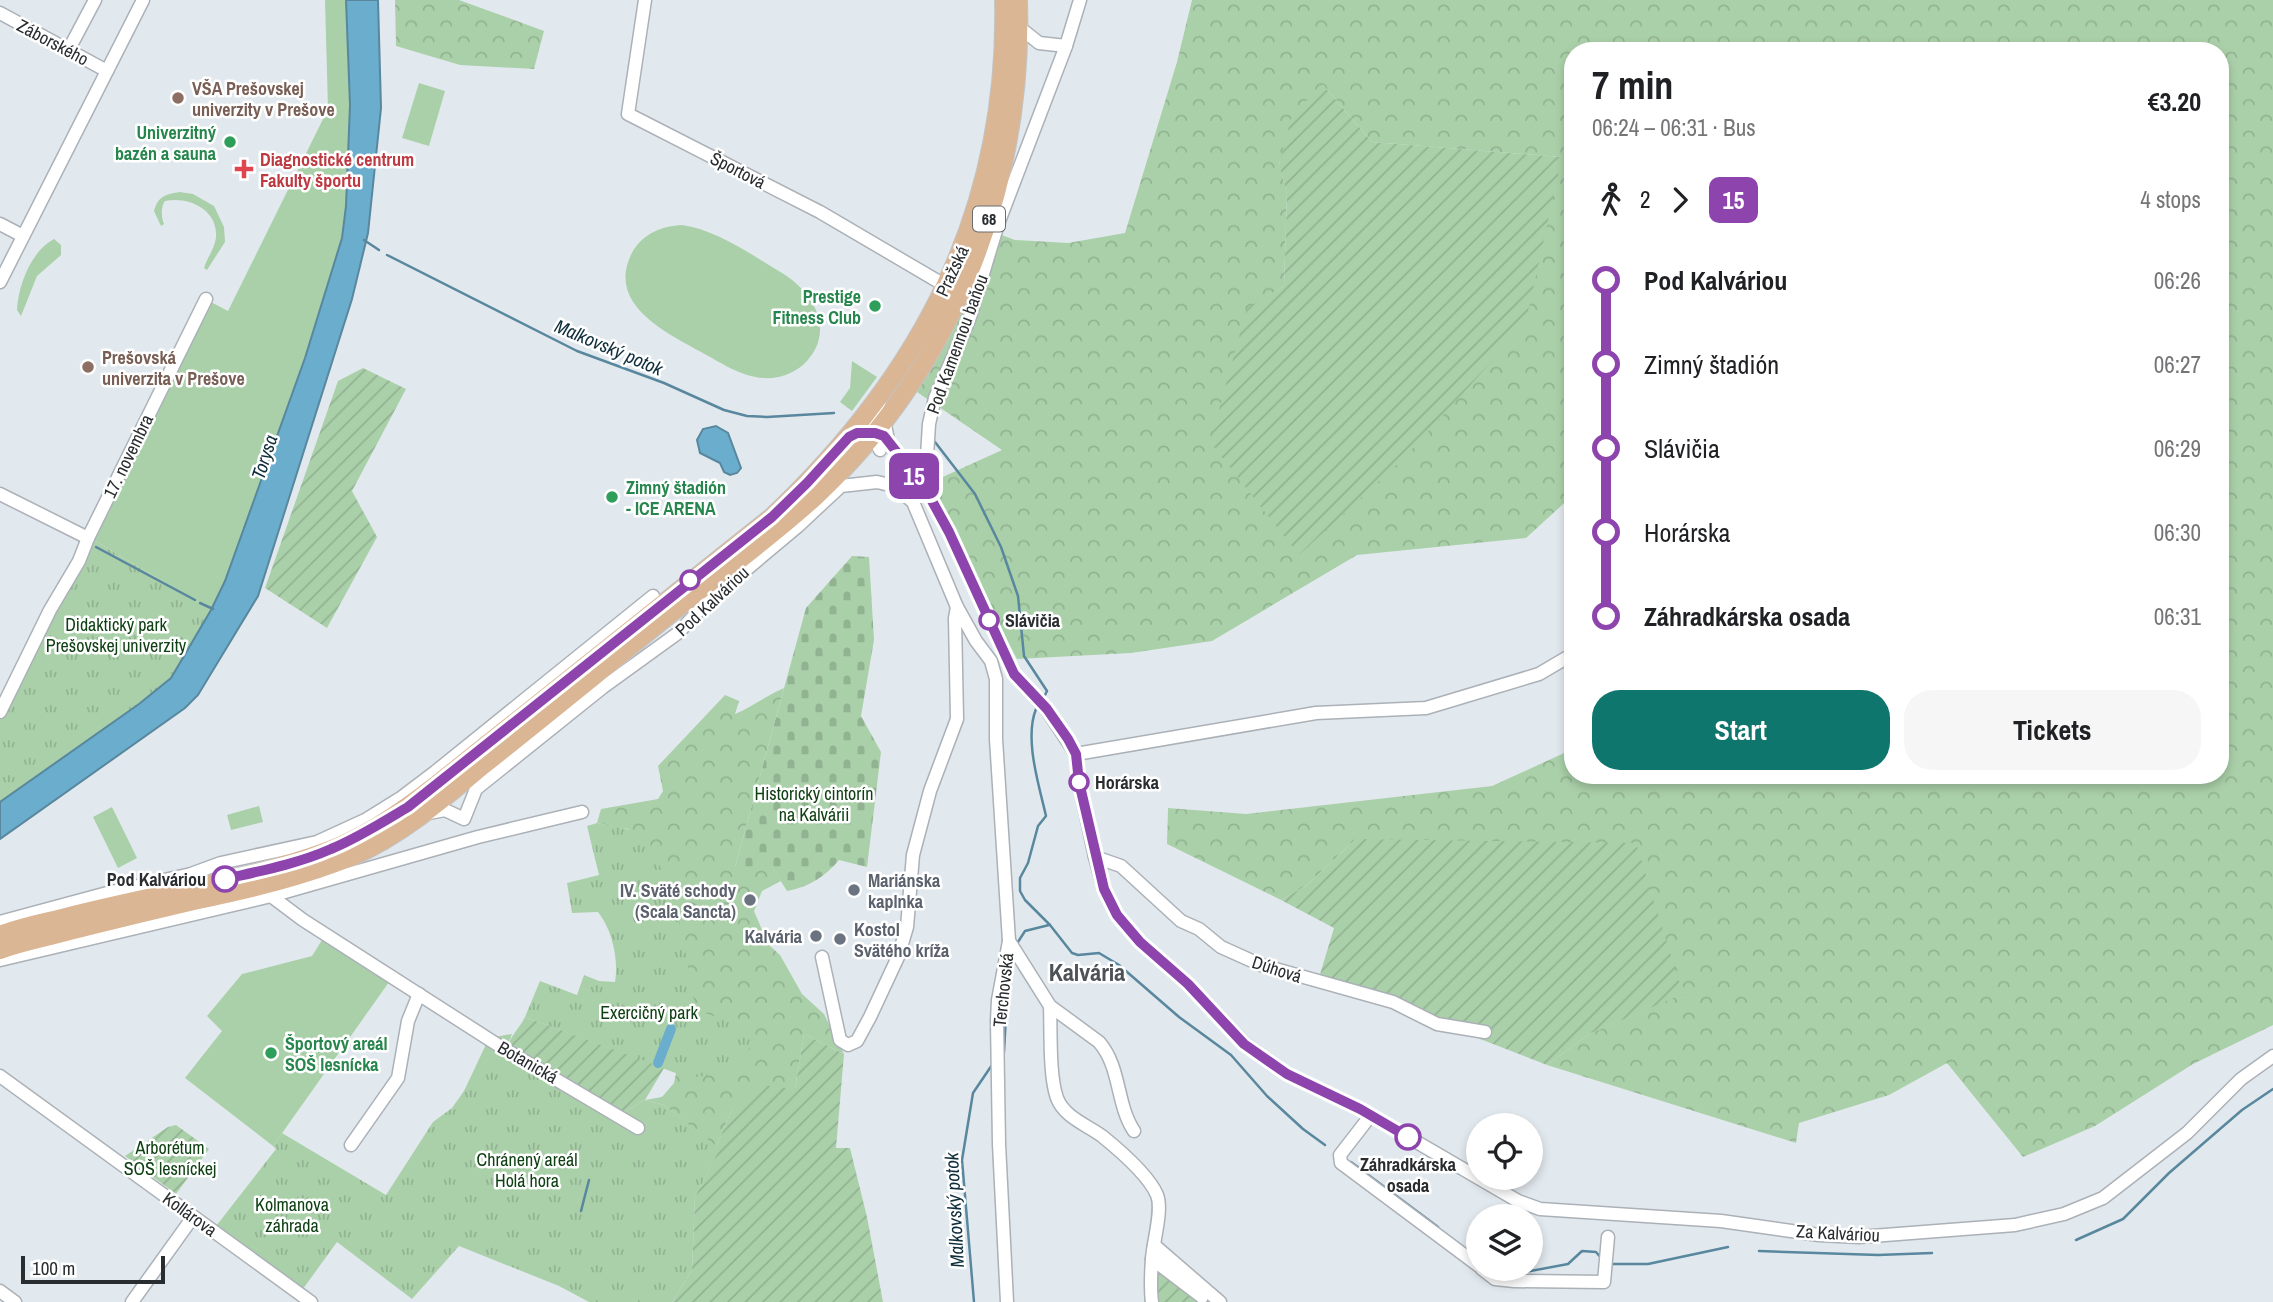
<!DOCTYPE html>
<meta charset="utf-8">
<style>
body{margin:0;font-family:"Archivo Narrow",sans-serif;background:#f6f6f6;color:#202124;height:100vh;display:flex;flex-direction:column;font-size:26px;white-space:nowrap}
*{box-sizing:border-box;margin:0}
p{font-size:23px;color:#757577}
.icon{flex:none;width:38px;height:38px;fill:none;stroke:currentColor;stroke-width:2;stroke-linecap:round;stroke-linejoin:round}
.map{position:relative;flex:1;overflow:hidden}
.details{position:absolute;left:1564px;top:42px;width:665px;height:742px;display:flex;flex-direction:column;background:#fff;border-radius:28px;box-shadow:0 4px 10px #0003}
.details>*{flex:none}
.badge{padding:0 14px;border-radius:10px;font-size:24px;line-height:46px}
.fabs{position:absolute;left:1466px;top:1113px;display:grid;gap:14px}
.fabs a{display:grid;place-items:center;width:77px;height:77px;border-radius:50%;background:#fff;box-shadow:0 4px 10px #0003;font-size:35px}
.scale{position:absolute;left:21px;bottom:18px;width:144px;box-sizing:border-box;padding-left:7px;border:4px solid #2a2d2f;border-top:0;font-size:19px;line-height:24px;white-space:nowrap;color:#2a2d2f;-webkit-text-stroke:5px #fff;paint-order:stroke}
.map>.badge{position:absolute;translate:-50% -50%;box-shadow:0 0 0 4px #fff}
.legs{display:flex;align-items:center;gap:10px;height:77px;padding:0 28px;font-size:23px}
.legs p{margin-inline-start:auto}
.summary{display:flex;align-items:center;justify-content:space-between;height:119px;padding:0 28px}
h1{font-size:38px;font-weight:700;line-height:52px}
.primary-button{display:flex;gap:14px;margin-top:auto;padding:14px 28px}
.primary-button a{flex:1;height:80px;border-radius:28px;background:#0f766e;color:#fff;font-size:28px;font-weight:700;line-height:80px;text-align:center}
.primary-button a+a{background:#f6f6f6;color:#202124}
ul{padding:0 28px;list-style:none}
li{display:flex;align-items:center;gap:24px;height:84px;font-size:26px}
li i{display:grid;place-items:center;width:10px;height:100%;margin:0 9px;background:currentColor}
li i::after{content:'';width:18px;height:18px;margin:-9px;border:5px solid;border-radius:50%;background:#fff}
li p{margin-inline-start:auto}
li:first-child i{background:linear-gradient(#0000 50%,currentColor 0)}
li:last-child i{background:linear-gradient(currentColor 50%,#0000 0)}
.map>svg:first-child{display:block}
.grass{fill:#aad0a9}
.forest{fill:url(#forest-crowns);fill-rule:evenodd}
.cemetery{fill:url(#cemetery-stones)}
.park{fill:url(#park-tufts)}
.garden{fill:url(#garden-furrows)}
.water{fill:#6badcd;stroke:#58879e;stroke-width:2}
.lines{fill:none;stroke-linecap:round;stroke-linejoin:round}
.stream{stroke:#58879e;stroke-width:2.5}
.canal{stroke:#6badcd;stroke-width:10}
.minor-casing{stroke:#abb1b7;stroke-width:15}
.primary-casing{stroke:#c3c4c5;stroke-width:20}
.minor{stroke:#fff;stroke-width:12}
.primary{stroke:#dab694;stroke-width:18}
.line-1-casing{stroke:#fff;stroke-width:16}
.line-1{stroke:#8e44ad;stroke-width:10}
.education-dot{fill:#8d6e63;stroke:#fff;stroke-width:2.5}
.leisure-dot{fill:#2e9e5b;stroke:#fff;stroke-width:2.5}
.health-dot{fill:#e0444e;stroke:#fff;stroke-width:2.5}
.stop-1-dot{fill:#fff;stroke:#8e44ad;stroke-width:3.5}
.worship-dot{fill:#6b7280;stroke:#fff;stroke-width:2.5}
.labels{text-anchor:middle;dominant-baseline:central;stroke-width:5;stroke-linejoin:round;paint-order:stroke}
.shield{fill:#fff;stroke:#6a6c6d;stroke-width:2}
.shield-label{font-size:16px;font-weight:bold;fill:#2a2d2f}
.street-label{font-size:18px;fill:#2a2d2f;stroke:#fff}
.education-label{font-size:18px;font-weight:bold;fill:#785e54;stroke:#fff;text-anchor:start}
.leisure-label{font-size:18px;font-weight:bold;fill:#27864d;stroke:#fff;text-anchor:end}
.health-label{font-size:18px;font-weight:bold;fill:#be3a42;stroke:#fff;text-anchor:start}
.stop-label{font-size:18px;font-weight:bold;fill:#2a2d2f;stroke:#fff;text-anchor:start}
.park-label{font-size:18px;fill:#0f4013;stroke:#fff}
.worship-label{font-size:18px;font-weight:bold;fill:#5b616d;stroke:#fff;text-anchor:start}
.water-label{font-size:19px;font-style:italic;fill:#0f2e3c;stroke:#fff}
.district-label{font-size:24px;font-weight:bold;fill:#4d5257;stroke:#fff}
</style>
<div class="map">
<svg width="2273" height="1302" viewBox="0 0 2273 1302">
<defs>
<pattern id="forest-crowns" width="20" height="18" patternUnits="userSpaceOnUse" patternTransform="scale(1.75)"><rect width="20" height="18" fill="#aad0a9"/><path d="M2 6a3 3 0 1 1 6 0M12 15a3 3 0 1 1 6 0" fill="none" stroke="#92b392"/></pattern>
<pattern id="cemetery-stones" width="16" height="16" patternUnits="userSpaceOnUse" patternTransform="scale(1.75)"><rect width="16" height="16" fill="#aad0a9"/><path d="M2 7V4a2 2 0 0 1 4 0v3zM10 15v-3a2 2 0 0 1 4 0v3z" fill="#92b392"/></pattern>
<pattern id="park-tufts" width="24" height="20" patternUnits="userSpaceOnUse" patternTransform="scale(1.75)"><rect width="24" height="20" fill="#aad0a9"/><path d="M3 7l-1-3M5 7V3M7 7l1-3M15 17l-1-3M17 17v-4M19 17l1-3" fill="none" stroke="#92b392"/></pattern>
<pattern id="garden-furrows" width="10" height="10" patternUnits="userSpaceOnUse" patternTransform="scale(1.75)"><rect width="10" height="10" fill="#aad0a9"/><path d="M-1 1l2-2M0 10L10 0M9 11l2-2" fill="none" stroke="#92b392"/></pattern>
</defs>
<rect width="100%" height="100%" fill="#e2e9ee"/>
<g class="grass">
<polygon points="325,0 346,0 350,105 346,206 342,238 305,358 225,581 211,610 87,536 209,301 228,311 328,109"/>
<polygon points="419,83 445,91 429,146 402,138"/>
<path d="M180,192l13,2 21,12 10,21 1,15 -18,28 -3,-2c3,-10 11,-20 12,-31 2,-27 -27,-41 -51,-36 -4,5 -4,16 -1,23l-3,2 -7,-15c4,-15 12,-17 26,-19z"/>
<path d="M682,225c35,5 70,30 100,48 33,20 55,60 21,92 -11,9 -25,14 -39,13 -23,-1 -44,-16 -63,-26 -36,-20 -97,-49 -68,-101 11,-18 29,-25 49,-26z"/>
<path d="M54,239l7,6v10l-24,21 -16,40 -4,-6c1,-24 14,-59 37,-71z"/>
<polygon points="852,361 877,377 852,411 840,402 850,388"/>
<polygon points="259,806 263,822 231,830 227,815"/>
<polygon points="112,807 137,858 118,868 93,817"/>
<polygon points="327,932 394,975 273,1146 185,1078 222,1031 207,1016 242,974 312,956"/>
</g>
<g class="forest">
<polygon points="395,0 459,0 544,31 534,69 460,65 396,46"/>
<path d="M1192,0h1081v1025l-80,39 -98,62 -72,31 -76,-94 -58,32 -90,28 -3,20 -249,-78 42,-31 94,-41 -327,-154 -49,46 -26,15 -114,-56 1,-36 78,6 246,-28 81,-37v26h648v-724h-648v444l-47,43 -169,17 -145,86 -81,12 -114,6 -94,-173 79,-36 -85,-58 37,-69 34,-93 27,10 53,3 57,-10 52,-171zM1323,85l49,57 190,15 -315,152 37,-23 3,-92 -8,-31z"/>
<path d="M784,688l-49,179h37l9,14 -19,10 -8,20 14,33 12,11 22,39 22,20 20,40 -40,-20 -9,55 -62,18 -17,40 -52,-42 -19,-5 17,-3 12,-14 8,-40 -54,-214 -31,-6 4,-14 57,-10 5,-8 -5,-25 67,-71 14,6 -4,13c18,-8 31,-18 49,-26z"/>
</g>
<path class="cemetery" d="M852,556l17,1 5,83 -13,76 20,36 -14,115 -28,-7c-13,16 -30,27 -52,31l-15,-24h-37l71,-259z"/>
<g class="park">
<polygon points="87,536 211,610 171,678 139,704 0,802 0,712"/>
<path d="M597,823c10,2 24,3 32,7 47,26 57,131 67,180l58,20 -11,40 -54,8 -164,-61 15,-36 37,14 7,-20 15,6 16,1c4,-22 -3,-53 -17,-70l-26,1 -5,-30 32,-8 -12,-49z"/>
<polygon points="512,1034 507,1047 624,1112 645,1100 664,1105 720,1149 695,1197 692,1270 672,1302 589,1302 559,1286 459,1246 412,1299 337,1242 300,1293 213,1230 276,1149 273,1146 282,1133 386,1195 433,1122 452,1108 464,1091 489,1038"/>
</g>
<g class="garden">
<polygon points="1323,85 1372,142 1562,157 1525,325 1404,458 1299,555 1210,442 1247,308 1284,286 1287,194 1279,164 1292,115"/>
<polygon points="363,368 406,389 352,491 377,537 327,628 265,588 338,381"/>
<polygon points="1356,839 1636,843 1683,994 1589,1034 1547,1065 1439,1023 1318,981 1334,928 1281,900 1307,885"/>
<path d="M525,1017l139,51 -19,32 -21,12 -117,-64c4,-13 12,-19 18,-31z"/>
<polygon points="804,1034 844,1054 836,1148 850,1148 867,1217 883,1302 672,1302 692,1270 695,1197 719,1150 716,1147 733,1107 755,1084 795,1089"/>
<polygon points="176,1125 209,1149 176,1194 125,1156 168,1127"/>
<polygon points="1155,1265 1180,1278 1209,1302 1144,1302"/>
</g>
<g class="water">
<polygon points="346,0 378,0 381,108 368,233 352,299 258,596 198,695 185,708 0,839 0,802 139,704 171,678 211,610 225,581 305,358 342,238 346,206 350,105"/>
<polygon points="716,426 728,433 741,468 737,473 730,475 724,472 720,463 700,453 697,440 703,429"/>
</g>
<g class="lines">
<g class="stream">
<polyline points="364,240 379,250"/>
<polyline points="387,255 577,351 664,383 724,410 747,416 767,417 834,413"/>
<polyline points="935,442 975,494 1001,547 1018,596 1024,656 1047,691 1045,695"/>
<polyline points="96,547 195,600"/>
<polyline points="200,603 213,609"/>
<path d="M1036,709c-12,30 3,76 10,107l-8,10 -10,37 -8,15v13l5,9 25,25 22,28 6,2 21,-2 20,12 60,52 52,38 36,41 36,33 22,16"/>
<polyline points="1016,945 1025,931 1049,925"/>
<polyline points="1002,1055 1004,1052 1008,979"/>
<polyline points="1351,1162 1438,1227"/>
<polyline points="581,1211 589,1180"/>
<polyline points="2076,1240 2123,1219 2169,1173 2242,1110 2273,1089"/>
<polyline points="1759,1251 1878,1255 1932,1253"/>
<polyline points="1611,1264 1648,1264 1728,1247"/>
<polyline points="1509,1275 1568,1264 1582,1251 1596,1252 1602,1259"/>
<polyline points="974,1302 962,1160 973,1093 994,1062"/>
</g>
<polyline class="canal" points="658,1063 671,1029"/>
<defs>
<g id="minor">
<polyline points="645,0 628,114 820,212 946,286"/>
<polyline points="0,13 107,71"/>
<polyline points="1019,27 1039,43 1066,46"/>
<polyline points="68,51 95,0"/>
<polyline points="0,224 23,236"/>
<polyline points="0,282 143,0"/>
<path d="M880,401c-7,15 -9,34 0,49"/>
<polyline points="889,416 885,425 888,440 897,455 925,488 949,532 1014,674 1047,710 1076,754 1079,782 1095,857 1104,889 1117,915 1140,942 1188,984 1244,1043 1287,1074 1360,1109 1518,1201 1540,1209 1721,1221 1819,1235 1859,1237 2015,1225 2064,1214 2103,1198 2187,1133 2241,1079 2273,1056"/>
<polyline points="925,488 929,424 935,398 969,320 998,224 1066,46 1080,0"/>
<polyline points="0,494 88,538 206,299"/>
<polyline points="0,712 50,610 79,561 88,538"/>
<polyline points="1076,754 1316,713 1426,708 1539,674 1573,654"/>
<polyline points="429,813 445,810 464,819 476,789 602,688 678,633 705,604 797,527 841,486 877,482 894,486 913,502 957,607 976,641 991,661 996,679 996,739 1009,941 998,1000 997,1021 999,1144 1007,1302"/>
<polyline points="1095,857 1121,866 1181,921 1199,929 1221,947 1261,965 1393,1002 1437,1024 1485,1032"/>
<polyline points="271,896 303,920 501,1047 638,1128"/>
<polyline points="0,922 111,892 191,874 221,863 317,842 365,820 402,797 435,772 653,596"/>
<path d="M1009,941l41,65 49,36c22,25 17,62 35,89"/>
<polyline points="822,957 840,1040 848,1045 857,1041 870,1017 898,957 907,927 913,855 930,791 957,719 955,618 957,607"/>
<polyline points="0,960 271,896 478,837 582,812"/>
<path d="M1050,1006c1,25 -1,70 7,92 7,19 30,27 45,38 16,13 47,40 55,59 6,15 -4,47 -5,64 -1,14 -2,29 0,43"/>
<polyline points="0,1076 311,1302"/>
<polyline points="1371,1115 1340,1155 1341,1163 1479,1266"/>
<polyline points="351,1145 398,1078 408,1021 419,994"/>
<polyline points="1154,1245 1220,1302"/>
<polyline points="1152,1259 1202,1297"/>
<polyline points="1482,1269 1495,1279 1514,1281 1604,1282 1608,1237"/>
<polyline points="0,1291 15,1302"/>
<polyline points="132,1302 193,1217"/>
</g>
<g id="primary">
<path d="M0,935c20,-8 41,-12 62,-17 88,-23 180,-36 265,-67 40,-15 77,-41 110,-67l335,-267c150,-142 237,-307 232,-517"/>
<path d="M0,950c19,-7 39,-11 58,-16 47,-12 93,-23 140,-34 52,-11 104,-23 153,-43 48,-21 90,-56 130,-90 38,-30 75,-60 112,-90 35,-29 70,-58 106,-86 40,-31 80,-61 117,-95 136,-127 208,-311 202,-496"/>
</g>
</defs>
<use href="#minor" class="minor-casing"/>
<use href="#primary" class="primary-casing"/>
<use href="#minor" class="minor"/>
<use href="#primary" class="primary"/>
</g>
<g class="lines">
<defs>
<path id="line-1" d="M225,879c35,-8 72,-15 106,-30 27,-11 52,-27 77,-42l364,-290 35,-34 42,-46 8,-4h18l9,3 41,52 24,44 65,142 33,35 21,30 8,15 3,28 25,107 13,26 23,27 48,42 56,60 43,30 73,35 48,28"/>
</defs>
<use href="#line-1" class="line-1-casing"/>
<use href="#line-1" class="line-1"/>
</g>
<g class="education-dot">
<circle cx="178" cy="98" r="7"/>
<circle cx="88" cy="367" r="7"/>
</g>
<g class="leisure-dot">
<circle cx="230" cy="142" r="7"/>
<circle cx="875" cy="306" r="7"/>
<circle cx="612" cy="497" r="7"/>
<circle cx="271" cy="1053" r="7"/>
</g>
<path class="health-dot" d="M240.5 158.5h7v7h7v7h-7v7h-7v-7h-7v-7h7z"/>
<g class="stop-1-dot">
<circle cx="690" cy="580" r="9"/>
<circle cx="989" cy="620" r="9"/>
<circle cx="1079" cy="782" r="9"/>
<circle cx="225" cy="879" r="12"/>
<circle cx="1408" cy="1137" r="12"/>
</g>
<g class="worship-dot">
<circle cx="854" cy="890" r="7"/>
<circle cx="750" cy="900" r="7"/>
<circle cx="816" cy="936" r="7"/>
<circle cx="840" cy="939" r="7"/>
</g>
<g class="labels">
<rect class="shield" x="973" y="206.5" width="32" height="25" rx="5"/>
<g class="shield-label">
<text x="989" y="219">68</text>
</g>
<g class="street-label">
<text transform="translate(53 42) rotate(28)">Záborského</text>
<text transform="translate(738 170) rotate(27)">Športová</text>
<text transform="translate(952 271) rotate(-65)">Pražská</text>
<text transform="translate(957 344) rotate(-70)">Pod Kamennou baňou</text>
<text transform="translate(128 456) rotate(-64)">17. novembra</text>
<text transform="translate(712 601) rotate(-43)">Pod Kalváriou</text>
<text transform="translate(1277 969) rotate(18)">Dúhová</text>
<text transform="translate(1003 990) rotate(-84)">Terchovská</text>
<text transform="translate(528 1062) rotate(30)">Botanická</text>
<text transform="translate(190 1214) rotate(36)">Kollárova</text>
<text transform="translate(1838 1233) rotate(3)">Za Kalváriou</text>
</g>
<g class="education-label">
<text x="192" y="88">VŠA Prešovskej<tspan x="192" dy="21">univerzity v Prešove</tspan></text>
<text x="102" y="357">Prešovská<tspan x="102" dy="21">univerzita v Prešove</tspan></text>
</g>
<g class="leisure-label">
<text x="216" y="132">Univerzitný<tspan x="216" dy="21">bazén a sauna</tspan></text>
<text x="861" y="296">Prestige<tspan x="861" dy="21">Fitness Club</tspan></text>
<text x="626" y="487" text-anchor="start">Zimný štadión<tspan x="626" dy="21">- ICE ARENA</tspan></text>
<text x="285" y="1043" text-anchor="start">Športový areál<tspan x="285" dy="21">SOŠ lesnícka</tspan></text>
</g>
<g class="health-label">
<text x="260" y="159">Diagnostické centrum<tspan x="260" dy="21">Fakulty športu</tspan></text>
</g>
<g class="stop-label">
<text x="1005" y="620">Slávičia</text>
<text x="1095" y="782">Horárska</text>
<text x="206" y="879" text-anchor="end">Pod Kalváriou</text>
<text x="1408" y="1164" text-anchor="middle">Záhradkárska<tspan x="1408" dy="21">osada</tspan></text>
</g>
<g class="park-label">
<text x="116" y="624">Didaktický park<tspan x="116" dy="21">Prešovskej univerzity</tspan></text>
<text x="814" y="793">Historický cintorín<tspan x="814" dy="21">na Kalvárii</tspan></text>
<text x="649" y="1012">Exercičný park</text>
<text x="170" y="1147">Arborétum<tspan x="170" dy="21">SOŠ lesníckej</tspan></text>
<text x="527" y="1159">Chránený areál<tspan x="527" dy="21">Holá hora</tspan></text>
<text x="292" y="1204">Kolmanova<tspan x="292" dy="21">záhrada</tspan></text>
</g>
<g class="worship-label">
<text x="868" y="880">Mariánska<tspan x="868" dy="21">kaplnka</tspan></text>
<text x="736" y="890" text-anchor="end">IV. Sväté schody<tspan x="736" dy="21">(Scala Sancta)</tspan></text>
<text x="854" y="929">Kostol<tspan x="854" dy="21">Svätého kríža</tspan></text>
<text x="802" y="936" text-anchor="end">Kalvária</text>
</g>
<g class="water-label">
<text transform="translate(609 347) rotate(23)">Malkovský potok</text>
<text transform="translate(264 457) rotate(-72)">Torysa</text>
<text transform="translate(954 1210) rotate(-93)">Malkovský potok</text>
</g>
<g class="district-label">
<text x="1087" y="972">Kalvária</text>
</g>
</g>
</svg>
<div class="fabs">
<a><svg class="icon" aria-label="locate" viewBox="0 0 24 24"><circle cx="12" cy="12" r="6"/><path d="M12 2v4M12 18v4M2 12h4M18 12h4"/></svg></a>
<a><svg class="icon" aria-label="layers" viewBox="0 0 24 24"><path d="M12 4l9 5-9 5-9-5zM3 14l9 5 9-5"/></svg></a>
</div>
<div class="scale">100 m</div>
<b class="badge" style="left:914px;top:476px;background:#8e44ad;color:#fff">15</b>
<section class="details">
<div class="summary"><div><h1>7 min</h1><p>06:24 – 06:31 · Bus</p></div><b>€3.20</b></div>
<div class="legs"><svg class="icon" aria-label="walk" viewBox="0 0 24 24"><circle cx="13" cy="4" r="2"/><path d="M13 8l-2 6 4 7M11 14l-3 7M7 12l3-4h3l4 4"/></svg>2<svg class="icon" aria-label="forward" viewBox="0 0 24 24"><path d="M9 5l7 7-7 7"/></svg><b class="badge" style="background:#8e44ad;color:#fff">15</b><p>4 stops</p></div>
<ul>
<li><i style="color:#8e44ad"></i><b>Pod Kalváriou</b><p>06:26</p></li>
<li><i style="color:#8e44ad"></i><span>Zimný štadión</span><p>06:27</p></li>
<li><i style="color:#8e44ad"></i><span>Slávičia</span><p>06:29</p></li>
<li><i style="color:#8e44ad"></i><span>Horárska</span><p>06:30</p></li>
<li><i style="color:#8e44ad"></i><b>Záhradkárska osada</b><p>06:31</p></li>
</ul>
<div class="primary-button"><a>Start</a><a>Tickets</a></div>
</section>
</div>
